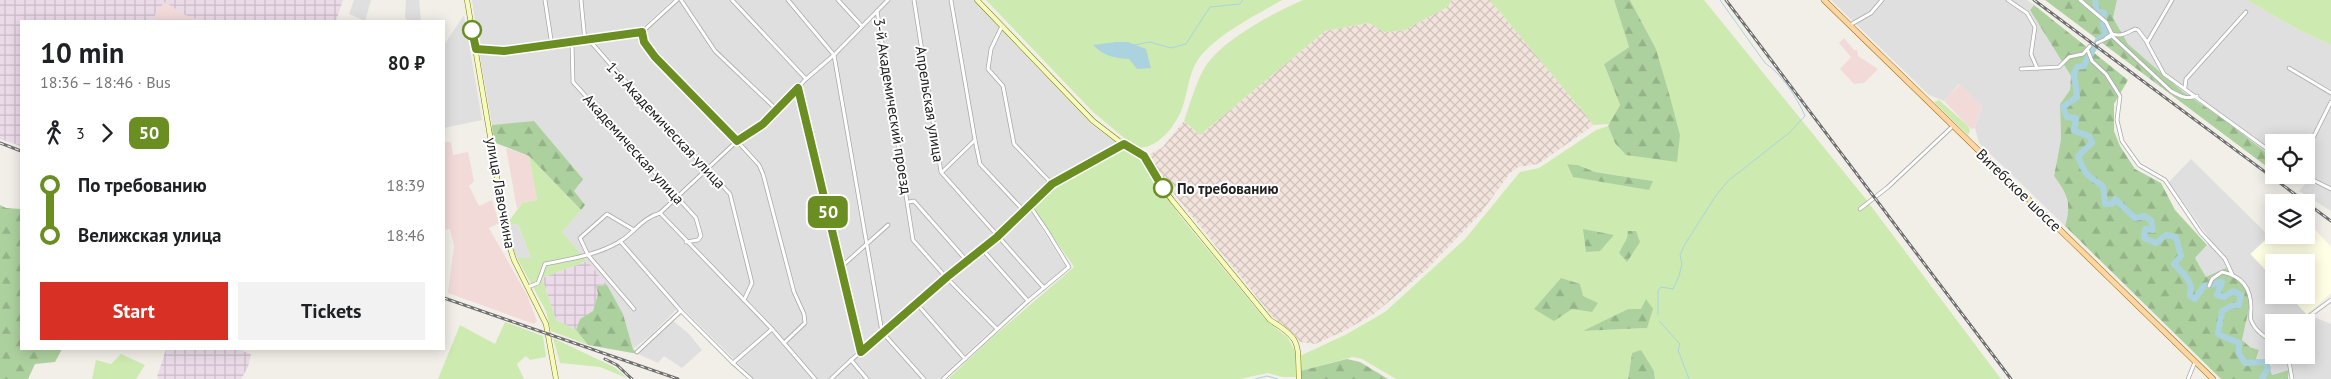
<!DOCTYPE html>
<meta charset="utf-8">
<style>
body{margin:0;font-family:"PT Sans",sans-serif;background:#f2f2f2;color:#202124;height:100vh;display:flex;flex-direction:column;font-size:19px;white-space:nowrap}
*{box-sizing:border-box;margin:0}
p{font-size:16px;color:#757577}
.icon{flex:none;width:28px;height:28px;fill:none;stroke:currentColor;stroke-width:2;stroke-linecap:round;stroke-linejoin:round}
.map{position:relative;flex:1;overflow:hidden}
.panel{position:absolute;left:20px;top:20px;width:425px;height:330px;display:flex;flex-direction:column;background:#fff;border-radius:0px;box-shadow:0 2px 12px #0003}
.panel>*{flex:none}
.badge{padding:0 10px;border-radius:8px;font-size:18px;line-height:32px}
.fabs{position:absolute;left:2265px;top:134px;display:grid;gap:10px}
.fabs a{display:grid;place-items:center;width:50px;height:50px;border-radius:0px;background:#fff;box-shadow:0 2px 12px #0003;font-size:25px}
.map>.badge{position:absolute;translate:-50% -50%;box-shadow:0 0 0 2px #fff}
.legs{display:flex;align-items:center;gap:8px;height:55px;padding:0 20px;font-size:16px}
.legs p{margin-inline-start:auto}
.summary{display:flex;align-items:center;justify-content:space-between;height:85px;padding:0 20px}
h1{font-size:28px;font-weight:800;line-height:38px}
.action{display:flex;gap:10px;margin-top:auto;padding:10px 20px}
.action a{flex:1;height:58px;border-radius:0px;background:#d93025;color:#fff;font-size:20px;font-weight:800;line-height:58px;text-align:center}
.action a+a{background:#f2f2f2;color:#202124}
ul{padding:0 20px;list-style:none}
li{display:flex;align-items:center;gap:18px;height:50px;font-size:19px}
li i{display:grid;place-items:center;width:8px;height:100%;margin:0 6px;background:currentColor}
li i::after{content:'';width:12px;height:12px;margin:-6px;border:4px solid;border-radius:50%;background:#fff}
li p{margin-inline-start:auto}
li:first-child i{background:linear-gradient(#0000 50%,currentColor 0)}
li:last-child i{background:linear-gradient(currentColor 50%,#0000 0)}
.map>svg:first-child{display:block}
.residential{fill:#e0dfdf}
.commercial{fill:#f2dad9}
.industrial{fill:url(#industrial-grid)}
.education{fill:#ffffe5}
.military{fill:url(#military-cross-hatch)}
.grass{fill:#cdebb0;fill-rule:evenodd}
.forest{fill:url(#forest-firs)}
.water{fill:#aad3df}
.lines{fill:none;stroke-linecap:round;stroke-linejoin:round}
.stream{stroke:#aad3df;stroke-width:1}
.river{stroke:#aad3df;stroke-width:6}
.street-casing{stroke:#a9a9a9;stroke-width:4.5}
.secondary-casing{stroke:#707d05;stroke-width:5.5}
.primary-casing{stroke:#a06b00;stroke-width:6}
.street{stroke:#fff;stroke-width:3}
.secondary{stroke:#f7fabf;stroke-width:4.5}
.primary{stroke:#fcd6a4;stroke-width:5}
.rail-casing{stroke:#707070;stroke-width:3}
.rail{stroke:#fff;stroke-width:1;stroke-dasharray:4;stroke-linecap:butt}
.line-1-casing{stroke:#fff;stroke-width:11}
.line-1{stroke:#6b8e23;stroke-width:8}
.stop-1-dot{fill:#fff;stroke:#6b8e23;stroke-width:2.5}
.labels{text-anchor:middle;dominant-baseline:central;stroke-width:4;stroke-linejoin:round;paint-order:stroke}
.street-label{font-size:15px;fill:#222;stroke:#fff}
.stop-label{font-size:15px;font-weight:bold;fill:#222;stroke:#fff;text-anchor:start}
</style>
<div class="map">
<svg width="2331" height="379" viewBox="0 0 2331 379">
<defs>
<pattern id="industrial-grid" width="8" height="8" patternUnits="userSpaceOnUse" patternTransform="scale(1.25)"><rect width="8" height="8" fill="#ebdbe8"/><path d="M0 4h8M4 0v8" fill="none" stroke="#c9bcc7"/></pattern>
<pattern id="military-cross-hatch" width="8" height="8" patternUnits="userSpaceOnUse" patternTransform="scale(1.25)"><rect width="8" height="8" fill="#f3e3dd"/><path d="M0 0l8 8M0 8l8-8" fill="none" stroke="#d0c2bd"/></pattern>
<pattern id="forest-firs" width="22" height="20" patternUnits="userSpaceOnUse" patternTransform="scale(1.25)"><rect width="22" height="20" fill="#add19e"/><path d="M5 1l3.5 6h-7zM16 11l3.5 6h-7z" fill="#95b388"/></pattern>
</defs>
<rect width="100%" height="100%" fill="#f2efe9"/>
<g class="residential">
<polygon points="354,0 371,0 365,21 349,14"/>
<polygon points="406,0 419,0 421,21 407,21 405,17"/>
<polygon points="472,0 673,0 644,26 628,31 524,46 493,47 478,44"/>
<polygon points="680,0 973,0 1092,125 1118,144 1049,184 1027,205 1066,267 983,338 939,379 754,379 680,306 651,335 633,349 623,314 607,285 562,232 585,205 573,191 583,179 534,122 492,125 479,50 504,51 573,46 640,35"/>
<polygon points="1831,0 2027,0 2034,5 2030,10 2071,76 2070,90 2060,104 2061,139 2054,175 2065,191 2069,212 2065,226 1979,143 1975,128 1982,106 1959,84 1944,101 1929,95"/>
<polygon points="2117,0 2247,0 2297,29 2331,45 2331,211 2299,191 2306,183 2295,175 2306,175 2306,142 2274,142 2274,159 2226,121 2183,92 2128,44 2113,18"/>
<polygon points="464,15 482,120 444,128 444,45"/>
<polygon points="2191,159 2269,236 2250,254 2274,279 2274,295 2289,295 2307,315 2299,322 2274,322 2274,355 2286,355 2289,370 2272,375 2256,360 2259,350 2250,347 2242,340 2250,304 2206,277 2195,258 2211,241 2169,182"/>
<polygon points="507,224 518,224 531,258 517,258 511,244"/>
<polygon points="2312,316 2331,324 2331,379 2294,379 2291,355 2306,355 2306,322 2304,322"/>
<polygon points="673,321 688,333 702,350 682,368 664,356 658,363 638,354"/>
</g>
<g class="commercial">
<polygon points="165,1 185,15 202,21 153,21 156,12"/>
<polygon points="1844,38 1854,50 1857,50 1858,56 1878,69 1864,83 1854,84 1840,69 1851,57 1839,43"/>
<polygon points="1960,84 1982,106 1975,128 1971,129 1944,101"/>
<polygon points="444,142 451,142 453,155 468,152 474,181 469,186 479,206 492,200 499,223 489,228 527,295 537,321 534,324 448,293 454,246 450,229 444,230"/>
<polygon points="506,148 529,156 537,200 522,203 517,209"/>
</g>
<g class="industrial">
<polygon points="0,0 343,0 336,21 202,21 185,15 165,2 156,12 153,21 21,21 21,146 0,139"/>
<polygon points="587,261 607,285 596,286 598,294 593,311 580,319 576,330 556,320 542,278"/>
<polygon points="166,349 237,349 251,354 248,367 241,379 159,379 157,377"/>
</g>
<polygon class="education" points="2306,220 2331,247 2331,293 2307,315 2289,295 2306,295 2306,262 2274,262 2274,279 2251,254 2274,232 2274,235 2306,235"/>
<polygon class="military" points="1451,0 1490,0 1594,125 1538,164 1518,167 1510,173 1480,214 1426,270 1374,314 1344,331 1315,344 1300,342 1293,333 1277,322 1155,170 1148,155 1162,148 1184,121 1200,135 1325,31 1370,23 1384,32 1404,30 1449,6"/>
<g class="grass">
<path d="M986,0h296c-27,16 -57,30 -79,53 -14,16 -14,34 -20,53 -6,19 -27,46 -48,41l-42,-35z"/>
<path d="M1303,0h148l-2,6 -44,24 -21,2 -15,-9 -44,8 -125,104 -16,-14c6,-17 13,-43 23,-57 19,-26 66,-51 96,-64z"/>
<polygon points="1490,0 1614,0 1629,47 1604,64 1620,105 1610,124 1594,125"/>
<path d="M1630,0h74l161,198 136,181h-346l-1,-9 -22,-17 -4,26h-232l-34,-20 -9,-2 -53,14v-15l45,-21 40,-23 80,-73 55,-67 19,-4 57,-38 12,-4 7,17 65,-8 -24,-86zM1567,164l11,1 17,7 58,9 -80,-4zM1628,309l13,1 6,18 -62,3z"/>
<polygon points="2247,0 2331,0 2331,45 2297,29"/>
<polygon points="1939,100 1968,126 1970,131 1968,135 1934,102"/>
<polygon points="1123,148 1138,155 1180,216 1264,318 1288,338 1295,351 1296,377 1282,377 1268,373 1240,379 948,379 987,342 1074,267 1033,208 1054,188"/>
<polygon points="529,156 581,210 562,232 587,261 542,278 556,320 576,330 588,345 551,331 546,311 517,258 531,258 518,224 507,224 522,203 537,200"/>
<polygon points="505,322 543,336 546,357 530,360 526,356 517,364 524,379 438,379 460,325 495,344"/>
<polygon points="553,338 614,367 627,378 600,367 560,363"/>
<polygon points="121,354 145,365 136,379 92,379 96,360 111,364"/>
</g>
<g class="forest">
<polygon points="1614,0 1630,0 1656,49 1670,97 1680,135 1677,162 1626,155 1615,143 1608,126 1620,105 1604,64 1629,47"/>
<polygon points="2045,0 2117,0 2113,18 2128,44 2183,92 2226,121 2274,159 2274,172"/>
<path d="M2034,5l94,75 -14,24v27l6,15 15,23 26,14 14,27 32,35 -12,13 11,19 20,-9 20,20 4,16 -8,36 8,7 9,3 -3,9 11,2 5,14 17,-5 -1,9h-67l-156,-153c7,-22 2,-33 -11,-50l7,-37 -1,-35 10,-14 1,-14 -41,-66z"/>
<polygon points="534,121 583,179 574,191 585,205 581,210 529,156 493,142 492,125"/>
<polygon points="1567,164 1578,165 1595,172 1653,181 1649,190 1573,177"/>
<polygon points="0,205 6,208 21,209 21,349 62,349 55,362 35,364 28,379 0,379"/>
<polygon points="1583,229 1614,235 1600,251 1586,252"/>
<polygon points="1628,231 1636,231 1640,242 1627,262 1619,253 1627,238"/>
<polygon points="1561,278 1580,284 1583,296 1598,303 1592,312 1572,309 1554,321 1534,309"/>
<polygon points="607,285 623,314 633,349 638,354 588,345 576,330 580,319 593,311 598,294 596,286"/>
<polygon points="1646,299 1653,309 1647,328 1583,331 1628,309 1641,309"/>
<polygon points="1641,350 1654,371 1655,379 1628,379 1632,353"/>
<polygon points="1347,359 1360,362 1388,379 1301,379 1300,371"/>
</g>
<path class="water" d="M1116,42h12l18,7 5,19 -14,1 -8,-10c-16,-1 -25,-3 -36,-14z"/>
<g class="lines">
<g class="stream">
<polyline points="1134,45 1150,42 1171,48 1186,44 1210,7 1240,4 1243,0"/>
<path d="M1658,315v-24l3,-4 12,2 6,-13 3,-12 -2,-9 5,-11 32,-50 11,-13 61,-48 16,-17c-7,-17 -24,-43 -40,-53l-45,-63"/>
<polyline points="1659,321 1680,344 1678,350 1689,379"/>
<polyline points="1255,379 1267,376 1278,379"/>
</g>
<path class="river" d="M2095,0l2,11 7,2 -1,12 3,10 -8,5c-3,10 -11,16 -14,26l-7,1 -3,6 3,24 -14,10 4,10 9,1 -2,13 15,5 3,7 -14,13c6,17 9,20 25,30l2,18h7l3,-5 20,19 9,-2 7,4 2,10 -8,-1 -1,9 12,5 10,-8 10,2 5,19 -7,8c10,11 20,17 16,32l5,3 9,-13 18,-4 -5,13 7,2 9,-6 8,4 -2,10 -8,1 -9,5 -4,23 21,9v10l6,10 20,-1 3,6 -6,11"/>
<defs>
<g id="street">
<polyline points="545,0 552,46"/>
<polyline points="581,0 585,41"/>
<polyline points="681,0 715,51 776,109"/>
<polyline points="732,0 806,79"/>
<polyline points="788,0 834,55 882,332 924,379"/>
<polyline points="838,0 861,25"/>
<polyline points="914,0 941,172 1044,288"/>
<polyline points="2008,0 2027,13 2035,27 2031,54 2037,68"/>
<polyline points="2080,0 2106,22 2112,34"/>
<polyline points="2172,0 2147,43 2164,74 2274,154"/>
<polyline points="877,11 913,240 944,275 997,329"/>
<polyline points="1850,25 1871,13 1882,0"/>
<polyline points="1002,26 991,49 988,69 1003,86 1014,144 1052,184"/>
<polyline points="642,32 645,42 655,57 717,119 759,165 763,174 794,292 804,314 805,323 784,343"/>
<path d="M2106,38l6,-4c10,3 14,-1 23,-5l3,1 9,12"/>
<polyline points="590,41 640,98 730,194 752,283 744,300"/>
<polyline points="572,43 573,82 696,218 701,236 698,240 686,242"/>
<path d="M2097,43l15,-7 59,55c9,5 15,9 26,5"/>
<polyline points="476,49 504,51 642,32 677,0"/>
<polyline points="2088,51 2092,61 2106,74 2120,96 2117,120 2122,141 2139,165 2165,180 2201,233 2225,259 2232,274"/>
<polyline points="2289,68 2331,93"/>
<polyline points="2021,69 2059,67 2069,57 2083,54 2090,46"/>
<polyline points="2185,87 2186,79 2246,12"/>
<polyline points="798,88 861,351"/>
<polyline points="975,140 980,164 1024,211"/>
<polyline points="2306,152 2331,102"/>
<polyline points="942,172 975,140 951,0"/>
<polyline points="2303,175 2331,189"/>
<polyline points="909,202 914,201 967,261"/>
<polyline points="1860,209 1888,187 1953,126"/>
<polyline points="660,213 772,329"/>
<polyline points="634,230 607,214 580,238 588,255 634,309"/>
<polyline points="620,241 681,311 733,363"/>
<polyline points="982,249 1028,301"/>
<polyline points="841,267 888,225"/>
<path d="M2209,286l3,-7 10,-7c20,4 29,16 29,36 0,4 -1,9 0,12 4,11 14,17 23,22"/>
<path d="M528,287l10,-4 7,-19c25,-5 52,-9 74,-22 15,-9 23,-24 41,-29l77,-72 26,-17 43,-45 28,-24 54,-55"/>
<polyline points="917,304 965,359"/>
<polyline points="2301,322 2331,300"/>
<polyline points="637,352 681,311"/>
<polyline points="2288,355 2292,379"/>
<polyline points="851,360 867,379"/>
<polyline points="751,379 733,363 772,329 815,379"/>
<path d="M831,379c63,-61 135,-112 199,-173"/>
<polyline points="943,379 1028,301 1069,267 1047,231 1030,206 1052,184 1124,144"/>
<polyline points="2188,379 2195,362"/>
</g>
<g id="secondary">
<polyline points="467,0 508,242 514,260 546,324 556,379"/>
<path d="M977,0l116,121 26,20 25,15 10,20 18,24 98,120c33,20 27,24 29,59"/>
</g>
<polyline id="primary" points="1824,0 2213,379"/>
</defs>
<use href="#street" class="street-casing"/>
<use href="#secondary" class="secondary-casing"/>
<use href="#primary" class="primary-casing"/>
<use href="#street" class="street"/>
<use href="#secondary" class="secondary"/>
<use href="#primary" class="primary"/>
<defs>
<g id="rail">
<polyline points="1726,0 2011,379"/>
<polyline points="2034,0 2331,221"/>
<polyline points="0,143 21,151"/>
<polyline points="444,298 678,379"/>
<polyline points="605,359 617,365 632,379"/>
</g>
</defs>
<use href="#rail" class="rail-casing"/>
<use href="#rail" class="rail"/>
</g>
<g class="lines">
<defs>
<polyline id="line-1" points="472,30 476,49 504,51 642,32 644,42 655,57 737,141 763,124 798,88 861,352 947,277 997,237 1052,184 1124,144 1144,156 1163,188"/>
</defs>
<use href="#line-1" class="line-1-casing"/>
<use href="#line-1" class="line-1"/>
</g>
<g class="stop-1-dot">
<circle cx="472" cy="30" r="9"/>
<circle cx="1163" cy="188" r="9"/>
</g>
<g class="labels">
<g class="street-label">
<text transform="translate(930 104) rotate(81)">Апрельская улица</text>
<text transform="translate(893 106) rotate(81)">3-й Академический проезд</text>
<text transform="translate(666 125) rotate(47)">1-я Академическая улица</text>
<text transform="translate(634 149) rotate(48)">Академическая улица</text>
<text transform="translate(2019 190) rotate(44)">Витебское шоссе</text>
<text transform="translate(501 193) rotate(80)">улица Лавочкина</text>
</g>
<g class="stop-label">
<text x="1177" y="188">По требованию</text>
</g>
</g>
</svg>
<div class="fabs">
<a><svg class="icon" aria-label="locate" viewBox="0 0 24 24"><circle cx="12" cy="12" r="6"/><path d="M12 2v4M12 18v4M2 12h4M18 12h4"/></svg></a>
<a><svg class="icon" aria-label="layers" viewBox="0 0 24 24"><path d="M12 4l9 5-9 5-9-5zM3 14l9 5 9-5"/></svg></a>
<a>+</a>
<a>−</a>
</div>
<b class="badge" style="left:828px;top:212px;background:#6b8e23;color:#fff">50</b>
<section class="panel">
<div class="summary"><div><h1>10 min</h1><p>18:36 – 18:46 · Bus</p></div><b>80 ₽</b></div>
<div class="legs"><svg class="icon" aria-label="walk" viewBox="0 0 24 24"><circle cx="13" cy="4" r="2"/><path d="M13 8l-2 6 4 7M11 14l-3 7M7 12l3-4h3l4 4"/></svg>3<svg class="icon" aria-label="forward" viewBox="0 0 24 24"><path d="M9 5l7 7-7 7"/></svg><b class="badge" style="background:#6b8e23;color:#fff">50</b></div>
<ul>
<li><i style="color:#6b8e23"></i><b>По требованию</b><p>18:39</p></li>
<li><i style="color:#6b8e23"></i><b>Велижская улица</b><p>18:46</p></li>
</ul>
<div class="action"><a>Start</a><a>Tickets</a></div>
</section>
</div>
